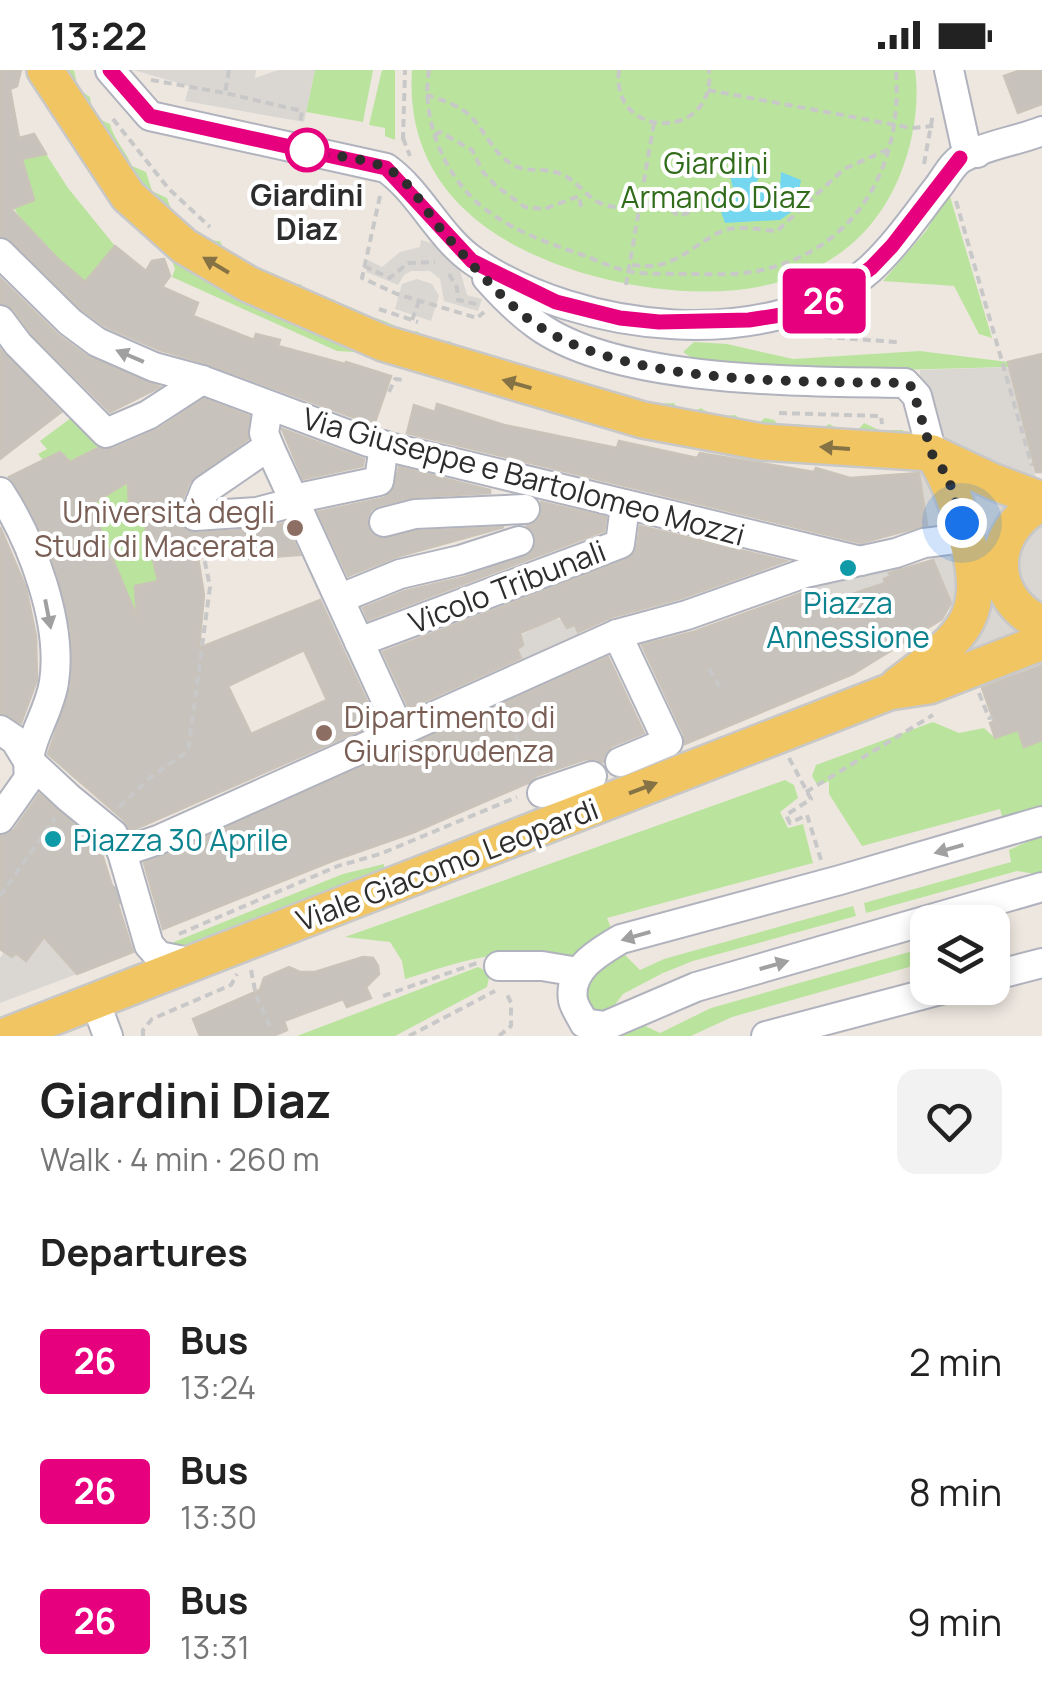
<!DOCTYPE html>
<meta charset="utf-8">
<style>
body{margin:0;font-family:Manrope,sans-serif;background:#f2f2f2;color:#222;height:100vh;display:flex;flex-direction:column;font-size:38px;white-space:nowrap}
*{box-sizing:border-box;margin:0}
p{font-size:32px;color:#767676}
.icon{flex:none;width:55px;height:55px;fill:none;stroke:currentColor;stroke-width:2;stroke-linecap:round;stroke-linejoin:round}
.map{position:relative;height:966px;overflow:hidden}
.panel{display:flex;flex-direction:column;background:#fff;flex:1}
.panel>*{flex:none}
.badge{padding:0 20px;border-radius:8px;font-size:35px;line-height:65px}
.controls{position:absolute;left:910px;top:835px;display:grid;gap:20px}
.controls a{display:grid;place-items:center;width:100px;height:100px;border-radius:20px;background:#fff;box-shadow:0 5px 15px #0003;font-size:50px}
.you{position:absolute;width:50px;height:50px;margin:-25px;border:8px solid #fff;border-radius:50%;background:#1a73e8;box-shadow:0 0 0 15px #1a73e833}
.map>.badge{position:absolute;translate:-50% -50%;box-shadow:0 0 0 5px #fff}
h2{padding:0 40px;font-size:38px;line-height:90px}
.round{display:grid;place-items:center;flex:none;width:105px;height:105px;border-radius:20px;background:#f2f2f2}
.overview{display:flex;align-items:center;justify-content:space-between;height:170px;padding:0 40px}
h1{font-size:48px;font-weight:700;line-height:75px}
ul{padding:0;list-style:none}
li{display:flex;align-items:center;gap:30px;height:130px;padding:0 40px}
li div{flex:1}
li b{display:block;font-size:38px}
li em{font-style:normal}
li .badge{min-width:110px;font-weight:700;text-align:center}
.status{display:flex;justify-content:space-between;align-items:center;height:70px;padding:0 50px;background:#fff;direction:ltr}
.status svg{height:28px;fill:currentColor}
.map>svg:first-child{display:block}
.green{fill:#bae49d}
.plaza{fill:#dad7d3}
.water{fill:#74d7ef}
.building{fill:#c7c2bb;stroke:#cac3b9;stroke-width:2.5;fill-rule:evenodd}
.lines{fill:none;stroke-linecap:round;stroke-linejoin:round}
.minor-tunnel{stroke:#c7c2bc;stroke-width:28;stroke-dasharray:28 14;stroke-linecap:butt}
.minor-casing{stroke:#b0b3bd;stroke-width:32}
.major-casing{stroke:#c8c8c8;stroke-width:40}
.path{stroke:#c8c8c8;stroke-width:4;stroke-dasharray:8 5;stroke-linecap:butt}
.minor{stroke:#fff;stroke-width:28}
.major{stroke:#f1c662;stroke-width:35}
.oneway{fill:#857245}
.oneway2{fill:#a0a0a0}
.line-casing{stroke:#fff;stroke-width:22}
.line{stroke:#e6007e;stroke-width:15}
.walk{stroke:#2d2d2d;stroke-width:10;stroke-dasharray:0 18}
.stop-dot{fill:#fff;stroke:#e6007e;stroke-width:5}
.education-dot{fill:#8d6e63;stroke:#fff;stroke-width:4}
.culture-dot{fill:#0f9aa8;stroke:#fff;stroke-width:4}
.labels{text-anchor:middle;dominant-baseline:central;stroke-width:8;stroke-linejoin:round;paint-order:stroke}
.park-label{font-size:30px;fill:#316c1b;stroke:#fff}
.stop-label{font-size:30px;font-weight:bold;fill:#2d2d2d;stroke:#fff}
.street-label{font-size:30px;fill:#2d2d2d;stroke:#fff}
.education-label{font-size:30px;fill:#785e54;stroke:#fff;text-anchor:end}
.culture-label{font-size:30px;fill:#0d838f;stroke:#fff}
</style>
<div class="status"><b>13:22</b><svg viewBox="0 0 49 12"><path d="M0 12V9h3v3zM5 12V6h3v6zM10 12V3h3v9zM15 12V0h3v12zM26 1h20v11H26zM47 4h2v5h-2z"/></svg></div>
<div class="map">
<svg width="1042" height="966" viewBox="0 0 1042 966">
<rect width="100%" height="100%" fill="#eee7e0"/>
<g class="green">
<path d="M59,0h15l4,19 12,8c2,16 6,21 20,27 3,14 16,27 22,42l14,6 6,19 15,7 5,14c20,11 23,28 48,29l6,12 17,7 5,8c19,5 33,17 52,16l20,18 13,-3c22,20 48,14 75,35l9,-3 13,11 20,-1 10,11c24,0 35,13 57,10 10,9 17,14 30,11l6,7 10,3 9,-4 29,13 7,-3c12,9 51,16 66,14l5,7 13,2 9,-4 13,9 21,-2 10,7 13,2 7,-6 9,2 7,7 11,1 7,-4c12,6 19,9 30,0l13,7h15l7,-8 15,7h24v9l-140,-7 -117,-22 -131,-33 -131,-43 -134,-59 -61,-39 -52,-47z"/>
<polygon points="315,0 373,0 363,52 306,42"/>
<polygon points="382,0 395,0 395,70 385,66 385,58 369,55"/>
<path d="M412,0h503c5,34 -2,73 -15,105 -50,122 -183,131 -295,104 -105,-26 -201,-86 -193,-209z"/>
<path d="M46,84l22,34 47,58 -21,25 15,11c-7,0 -18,2 -25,-1 -21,-10 -58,-52 -70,-73l20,-8 -12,-41z"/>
<polygon points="949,123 992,268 979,264 954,216 883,211 926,161"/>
<polygon points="167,178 358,273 355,282 337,281 172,207 175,199"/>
<polygon points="694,272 727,274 793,289 920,281 1008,292 1009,297 859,301 702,295 683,282"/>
<polygon points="75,345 100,376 71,391 61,382 43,390 38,384 47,379 40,371"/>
<polygon points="127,411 129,436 140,434 158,511 151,607 116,496 90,435"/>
<polygon points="933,652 959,663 984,658 995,668 1018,660 1024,676 1042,670 1042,742 1004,754 1000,739 862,776 829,724 829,711 818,716 812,706 816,695"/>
<path d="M785,710l9,5 4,13 -18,14 8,16 15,-4 10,39 -206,55 7,17 -46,30c-58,-24 -106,-3 -163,14l-3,-18 -12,-19 -45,-5z"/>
<polygon points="1042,765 1042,805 1017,801 866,843 864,833 1011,792 1009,780"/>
<polygon points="384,794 384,805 187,883 159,878 343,804"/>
<polygon points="853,836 856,846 693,891 663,903 623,924 604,949 589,947 584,913 600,896 622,882 640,900 664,889"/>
<polygon points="927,877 927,892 732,947 691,966 607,966 621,964 641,954 660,963 711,938"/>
<polygon points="478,897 490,903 487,917 395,966 297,966"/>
</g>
<g class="plaza">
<polygon points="133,0 256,0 255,8 278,0 315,0 304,52 185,31 189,16"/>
<polygon points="421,170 439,175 459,197 467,225 482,229 478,241 444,231 440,209 430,201 411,201 404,205 398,215 366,202 368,190 382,197 400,182 420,177"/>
<polygon points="417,209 432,214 439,226 431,251 395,239 402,214"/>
<polygon points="1009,297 1042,434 1042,590 980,615 931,485 888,500 890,507 884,509 885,513 817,536 794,481 795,471 870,475 927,461 919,403 920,300"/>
<polygon points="555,548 575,555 590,588 531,613 517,579 523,575 521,565"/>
<polygon points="44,867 77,904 0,933 0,888 4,882 12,887 16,883 27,891"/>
</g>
<polygon class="water" points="748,94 763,101 756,113 760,121 770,123 780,118 781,102 801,110 799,121 807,131 780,150 725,153 717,130 733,118 730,106 734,99"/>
<g class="building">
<polygon points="0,0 21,0 17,16 10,19 19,68 34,64 46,84 22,89 34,130 11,139 57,188 85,212 115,176 146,201 152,191 164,189 170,206 162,217 198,233 193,246 254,270 256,264 280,270 278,276 345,294 346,292 391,306 374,355 208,294 160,280 106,257 81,239 12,171 0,166"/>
<polygon points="1021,0 1042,0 1042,34 1018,43 1004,6"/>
<polygon points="0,208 58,265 87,286 160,317 110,342 31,263 13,239 0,233"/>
<polygon points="0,279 61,342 0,389"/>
<polygon points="1042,284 1042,402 1036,402 1008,292"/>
<path d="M204,329l45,17 -1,23 -59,44 -11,28 2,15 16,7 62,-4 27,-6 15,32 -55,4v-8l-47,7 6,37 -5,53 121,-48 57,123 -246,108 -7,-11 -76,-66 23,-68v-55l-21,-80 -23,-47 -18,-27 51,-25 10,10 28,-14 15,1 44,-19zM128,412l1,25 11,-3 18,77 -23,5 2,31 -47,-112zM304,580l23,50 -76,34 -23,-48z"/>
<polygon points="437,334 504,355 617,378 619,371 697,388 700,383 814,402 816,398 850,408 919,403 927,455 861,473 407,363 414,335 435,342"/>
<polygon points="282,359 364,389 363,396 303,409"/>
<polygon points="399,397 490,420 490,423 414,427 380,435 371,440 367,448 371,463 378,468 418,461 504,457 396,487 348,506 318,442 384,428 392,422"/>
<polygon points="541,432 606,447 604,461 368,550 363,538 405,521 465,507 531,483 536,467 527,456 540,448"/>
<polygon points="640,456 786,491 682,528 612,547 578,562 575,555 567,558 560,546 520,563 523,575 517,579 521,588 409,638 383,582 626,490 637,477"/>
<polygon points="0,457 26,518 36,566 37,610 21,653 0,643"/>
<polygon points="933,490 951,533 942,549 853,604 685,674 684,665 642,575 693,562 810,520 817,536 885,513 884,509 891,506 889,503"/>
<polygon points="608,587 644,663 612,676 606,682 603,692 586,689 536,706 528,713 412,763 332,791 163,859 144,793"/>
<polygon points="1042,595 1042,670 1024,677 1018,660 995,668 990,653 994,651 982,618"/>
<polygon points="39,724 99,775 133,882 77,904 44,867 26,891 16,883 12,887 0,879 0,766 14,760"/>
<polygon points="363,887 373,888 378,896 379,904 366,917 371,928 347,937 343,929 284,951 287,960 273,966 200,966 193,949 260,920 264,908 289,897 300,902 315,902"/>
</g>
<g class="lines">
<polyline class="minor-tunnel" points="100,840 123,800"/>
<defs>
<g id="minor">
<path d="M110,0l40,46 236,52c35,25 53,70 89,94 103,70 296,94 395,7 26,-24 47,-55 68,-82 7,-9 15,-24 24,-29 24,-13 55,-17 80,-27"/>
<polyline points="949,0 965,73 977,83"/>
<polyline points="0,183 70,252 97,272 154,297 202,310 368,372 861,491"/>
<path d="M487,208c15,17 32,34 50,47 81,59 269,56 368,58l12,13 15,57"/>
<polyline points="0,250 18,274 106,363 148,345 202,310"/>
<polyline points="268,337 264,363 269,376 400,661"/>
<polyline points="269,376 205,420 195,446 257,442 295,432"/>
<path d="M0,422c32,49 63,131 54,190 -5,34 -30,61 -25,96l-29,41"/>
<polyline points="294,429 379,411 384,375"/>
<polyline points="384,452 415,444 525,439"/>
<polyline points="341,528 400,504 460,490 519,471"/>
<polyline points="617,564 668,672 620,692"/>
<polyline points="359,572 620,474 625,436"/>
<polyline points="0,660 15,670 26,688 69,728 113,764 122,782 149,875 159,886 193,893"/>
<polyline points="542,723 592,706"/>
<path d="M1042,751l-202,59 -219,59c-22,13 -53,30 -48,61 1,7 8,16 11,23l21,3 91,-39 346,-100"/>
<polyline points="122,782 158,770 617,564 687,545 805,503 896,483 924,473 948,470 956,464 962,453"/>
<polyline points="499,896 542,896 578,902"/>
<polyline points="992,906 1042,893"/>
<polyline points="95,931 108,966"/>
<polyline points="766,966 948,918"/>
</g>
<g id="major">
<polyline points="45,0 128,126 184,176 248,214 383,273 643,350 762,372 932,383 994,412 1042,430"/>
<path d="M1042,433c-54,28 -57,94 0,121"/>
<path d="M898,615c65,-49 93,-66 67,-153 -9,-29 -16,-54 -33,-79"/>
<polyline points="5,966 889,622 929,616 1042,572"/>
</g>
</defs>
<use href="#minor" class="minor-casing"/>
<use href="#major" class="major-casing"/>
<g class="path">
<polyline points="229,0 225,23 302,41 300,54"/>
<path d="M429,0c-8,48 14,104 52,136 30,24 66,37 102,49 16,6 33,15 50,17 17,3 36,1 53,2 25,0 50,2 76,-4 96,-22 141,-105 134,-200"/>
<path d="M619,0c-9,71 98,71 90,0"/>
<polyline points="151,10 225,23"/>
<polyline points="708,20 912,58 934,56"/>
<path d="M426,25c15,4 38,12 48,25 14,16 20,35 41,46 15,7 30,1 46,8 15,6 23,20 37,28 31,16 54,-13 80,14l25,-8 10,-8"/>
<polyline points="113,49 169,119 210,157"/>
<polyline points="435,65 440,62 472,80 483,102 496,116 525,137 544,139 579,126 581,137"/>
<polyline points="403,68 410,86"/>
<polyline points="403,70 405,0"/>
<polyline points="924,94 933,44"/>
<polyline points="380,126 362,208 397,224 477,248 484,242"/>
<polyline points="956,131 1032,396"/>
<path d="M632,195c43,6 54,-16 88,-33 16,-8 40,-2 57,-1l67,-62 45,-20"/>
<polyline points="364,196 390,208 408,193 435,192"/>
<polyline points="449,204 457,218 458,230 480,235"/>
<polyline points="626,215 654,53"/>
<polyline points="379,239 418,252"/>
<polyline points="412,250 419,231"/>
<polyline points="798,265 897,272"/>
<polyline points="389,322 395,309 405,310"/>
<polyline points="779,343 881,346 882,354"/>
<polyline points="709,599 721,619"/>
<polyline points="979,623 989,648 993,647"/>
<polyline points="505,641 532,701"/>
<polyline points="789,688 811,729 786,745 790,753 807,745 821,790"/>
<polyline points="806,722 933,645"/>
<polyline points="119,737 151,707 188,681 210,517 200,467"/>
<polyline points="0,826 55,748"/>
<polyline points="179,864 338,796 380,784 517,727"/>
<polyline points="251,900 256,925 270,956"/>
<polyline points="383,926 477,893"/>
<polyline points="143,966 143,960 152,949 231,915 237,904"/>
<polyline points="409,966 495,921"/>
<polyline points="499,966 511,956 511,933 506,922"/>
</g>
<use href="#minor" class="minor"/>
<use href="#major" class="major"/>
</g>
<defs><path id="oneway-solid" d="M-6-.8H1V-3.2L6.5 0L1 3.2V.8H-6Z" transform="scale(2.5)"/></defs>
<g class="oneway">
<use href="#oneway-solid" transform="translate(216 195) rotate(-149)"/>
<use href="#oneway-solid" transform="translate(517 314) rotate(-164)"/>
<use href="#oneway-solid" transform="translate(835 378) rotate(-176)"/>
<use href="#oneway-solid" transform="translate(643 718) rotate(-21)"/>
</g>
<g class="oneway2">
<use href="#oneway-solid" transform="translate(130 286) rotate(-157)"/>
<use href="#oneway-solid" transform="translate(48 544) rotate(79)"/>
<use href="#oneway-solid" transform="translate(949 779) rotate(164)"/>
<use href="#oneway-solid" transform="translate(636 866) rotate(164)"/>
<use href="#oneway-solid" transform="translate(774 895) rotate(-16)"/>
</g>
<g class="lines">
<defs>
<polyline id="line" points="110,0 150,46 386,98 472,191 556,232 620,248 659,252 749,250 794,243 822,232 871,198 892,176 960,88"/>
</defs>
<use href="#line" class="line-casing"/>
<use href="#line" class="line"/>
<path class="walk" d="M307,80c25,7 59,7 81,19 23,12 38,43 55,63 25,28 66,76 97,95 93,59 258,54 365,56l7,4 20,67 16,23 14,46"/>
</g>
<circle class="stop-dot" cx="307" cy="80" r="20"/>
<g class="education-dot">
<circle cx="295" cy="458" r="10"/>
<circle cx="324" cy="663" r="10"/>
</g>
<g class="culture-dot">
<circle cx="848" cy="498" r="10"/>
<circle cx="53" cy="769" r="10"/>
</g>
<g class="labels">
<g class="park-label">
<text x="716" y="92">Giardini<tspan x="716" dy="34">Armando Diaz</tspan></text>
</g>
<g class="stop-label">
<text x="307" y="124">Giardini<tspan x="307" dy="34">Diaz</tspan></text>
</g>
<g class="street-label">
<text transform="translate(524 406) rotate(15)">Via Giuseppe e Bartolomeo Mozzi</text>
<text transform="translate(507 516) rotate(-21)">Vicolo Tribunali</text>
<text transform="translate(447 794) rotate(-21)">Viale Giacomo Leopardi</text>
</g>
<g class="education-label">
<text x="275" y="441">Università degli<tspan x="275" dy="34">Studi di Macerata</tspan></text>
<text x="344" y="646" text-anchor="start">Dipartimento di<tspan x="344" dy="34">Giurisprudenza</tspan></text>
</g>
<g class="culture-label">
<text x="848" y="532">Piazza<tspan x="848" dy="34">Annessione</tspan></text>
<text x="73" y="769" text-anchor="start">Piazza 30 Aprile</text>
</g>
</g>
</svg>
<div class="controls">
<a><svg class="icon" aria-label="layers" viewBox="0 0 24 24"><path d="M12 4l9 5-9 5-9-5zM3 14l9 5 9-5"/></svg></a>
</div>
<div class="you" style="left:962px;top:453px"></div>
<b class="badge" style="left:824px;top:231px;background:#e6007e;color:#fff">26</b>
</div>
<section class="panel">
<div class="overview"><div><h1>Giardini Diaz</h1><p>Walk · 4 min · 260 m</p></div><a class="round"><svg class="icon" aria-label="heart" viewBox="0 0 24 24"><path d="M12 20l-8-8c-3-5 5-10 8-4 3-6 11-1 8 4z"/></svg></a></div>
<h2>Departures</h2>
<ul>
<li><span class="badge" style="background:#e6007e;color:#fff">26</span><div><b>Bus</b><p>13:24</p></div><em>2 min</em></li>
<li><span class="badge" style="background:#e6007e;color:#fff">26</span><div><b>Bus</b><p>13:30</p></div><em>8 min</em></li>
<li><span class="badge" style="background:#e6007e;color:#fff">26</span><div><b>Bus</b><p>13:31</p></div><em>9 min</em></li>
</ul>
</section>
